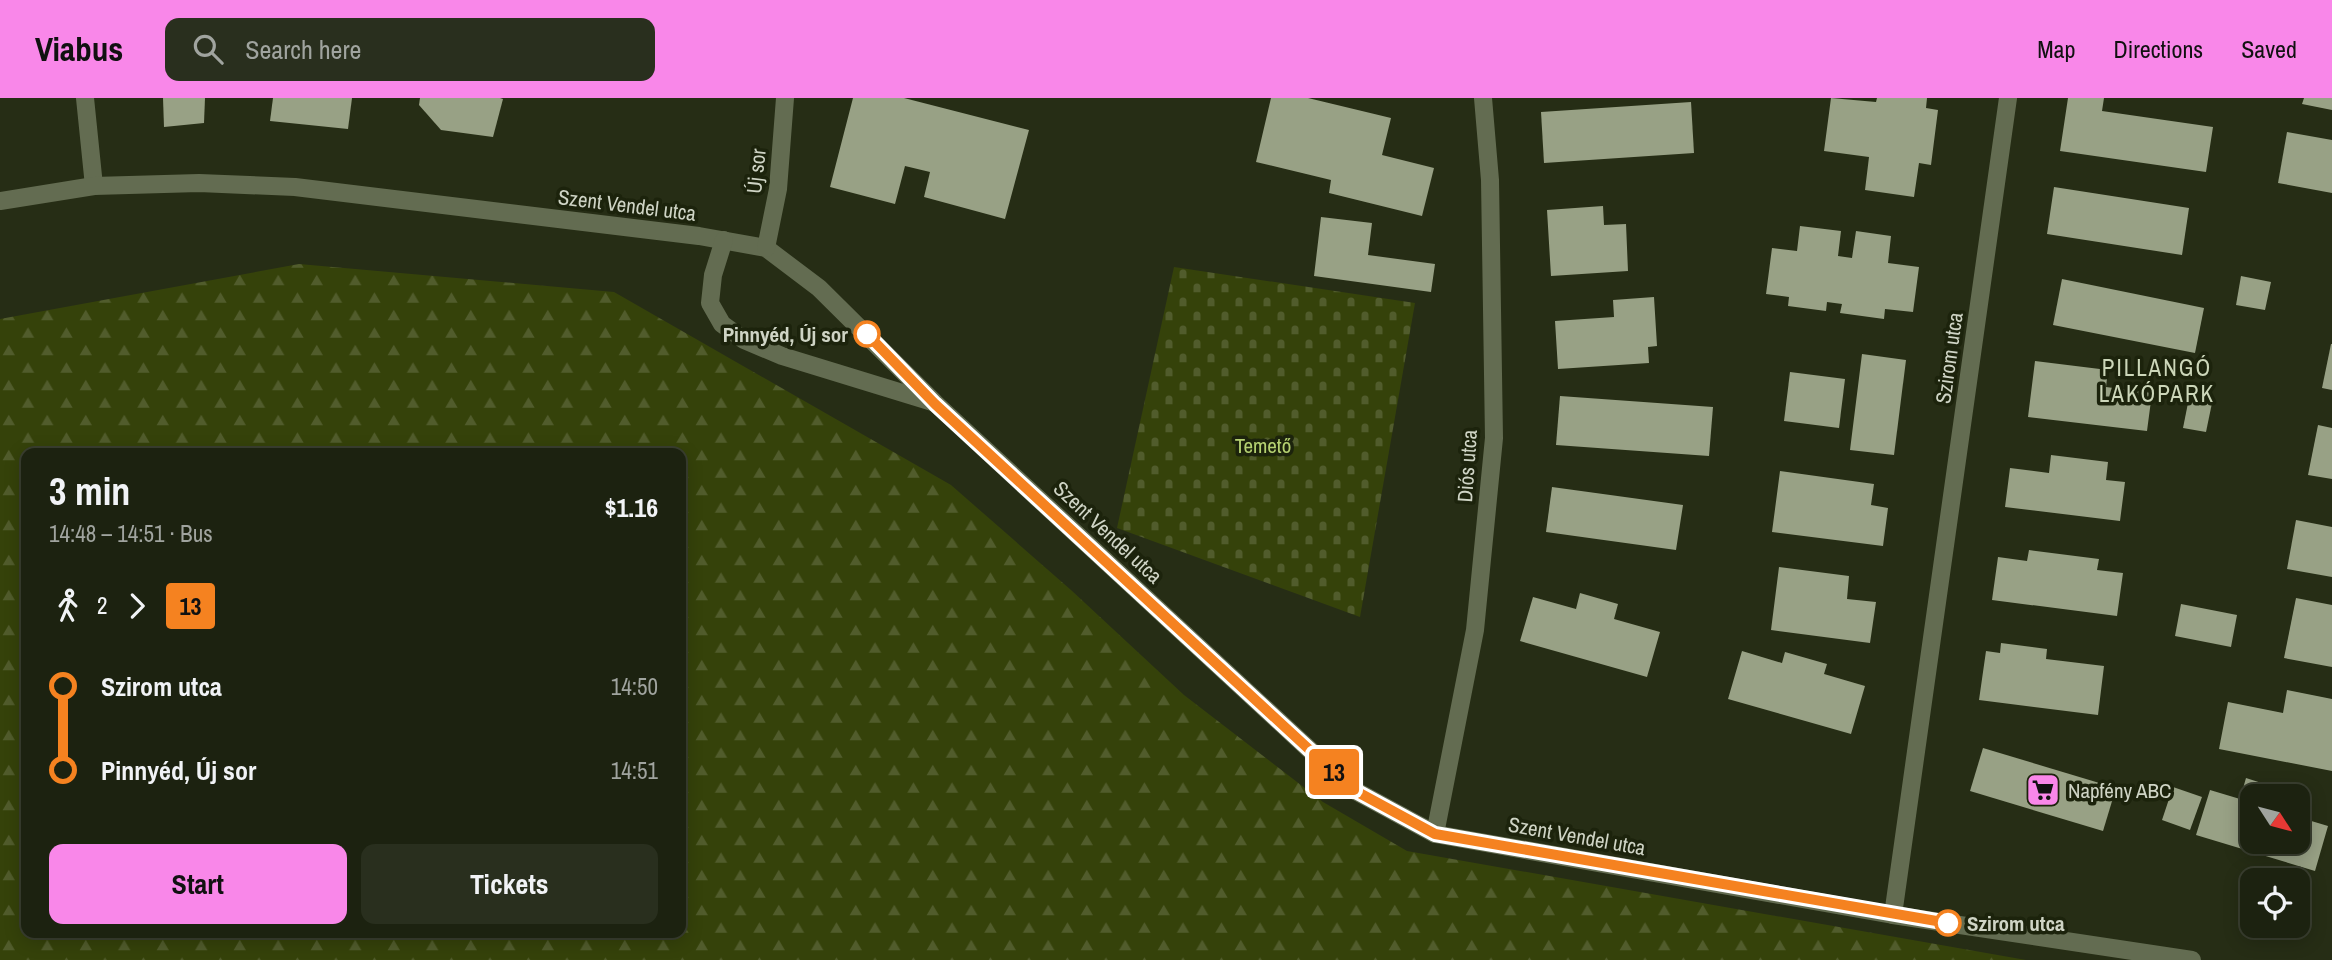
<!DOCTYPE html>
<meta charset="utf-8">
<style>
body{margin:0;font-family:"Archivo Narrow",sans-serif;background:#292f1e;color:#f1f3f6;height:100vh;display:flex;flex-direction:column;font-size:26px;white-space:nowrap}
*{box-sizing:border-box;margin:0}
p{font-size:23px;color:#a0a49f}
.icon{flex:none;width:38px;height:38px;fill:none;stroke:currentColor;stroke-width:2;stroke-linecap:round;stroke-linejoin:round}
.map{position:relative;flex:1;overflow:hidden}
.side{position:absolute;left:21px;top:350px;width:665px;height:490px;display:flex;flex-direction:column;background:#1c2210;border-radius:14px;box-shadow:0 4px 18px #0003,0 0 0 2px #3a3f30}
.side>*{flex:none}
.badge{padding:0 14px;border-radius:5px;font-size:24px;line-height:46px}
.needle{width:46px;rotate:126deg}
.buttons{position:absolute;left:2240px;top:686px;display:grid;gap:14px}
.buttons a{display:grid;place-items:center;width:70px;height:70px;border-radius:14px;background:#1c2210;box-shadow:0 4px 18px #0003,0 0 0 2px #3a3f30;font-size:35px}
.map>.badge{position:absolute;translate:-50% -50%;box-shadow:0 0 0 4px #fff}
.legs{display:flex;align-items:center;gap:10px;height:77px;padding:0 28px;font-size:23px}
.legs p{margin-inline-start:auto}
.headline{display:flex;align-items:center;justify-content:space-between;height:119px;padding:0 28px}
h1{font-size:38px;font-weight:700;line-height:52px}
.primary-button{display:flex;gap:14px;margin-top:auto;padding:14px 28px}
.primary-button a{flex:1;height:80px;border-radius:14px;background:#f987e9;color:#111;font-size:28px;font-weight:700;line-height:80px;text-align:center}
.primary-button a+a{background:#292f1e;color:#f1f3f6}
ul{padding:0 28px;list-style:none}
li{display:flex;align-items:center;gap:24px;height:84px;font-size:26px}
li i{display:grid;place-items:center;width:10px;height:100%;margin:0 9px;background:currentColor}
li i::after{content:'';width:18px;height:18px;margin:-9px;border:5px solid;border-radius:50%;background:#1c2210}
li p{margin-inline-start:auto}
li:first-child i{background:linear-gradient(#0000 50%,currentColor 0)}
li:last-child i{background:linear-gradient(currentColor 50%,#0000 0)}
header{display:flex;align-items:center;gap:42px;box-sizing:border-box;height:98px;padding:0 35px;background:#f987e9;color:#111}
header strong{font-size:33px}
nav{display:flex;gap:38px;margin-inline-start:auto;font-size:24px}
.search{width:490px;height:63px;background:#292f1e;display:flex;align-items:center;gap:18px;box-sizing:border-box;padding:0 24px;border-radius:14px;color:#a0a49f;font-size:26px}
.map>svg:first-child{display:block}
.forest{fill:url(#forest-firs);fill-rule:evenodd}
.cemetery{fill:url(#cemetery-stones)}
.building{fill:#98a185}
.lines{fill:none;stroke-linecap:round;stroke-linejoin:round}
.minor{stroke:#636c51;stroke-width:18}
.line-1-casing{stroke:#fff;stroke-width:16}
.line-1{stroke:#f58220;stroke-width:10}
.stop-1-dot{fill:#fff;stroke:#f58220;stroke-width:3.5}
.labels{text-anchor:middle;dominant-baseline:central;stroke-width:7;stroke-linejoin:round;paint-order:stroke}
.street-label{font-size:21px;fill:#cfd4c5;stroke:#1c230c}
.stop-label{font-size:21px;font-weight:bold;fill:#cfd4c5;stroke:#1c230c;text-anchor:end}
.park-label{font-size:21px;fill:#b5d171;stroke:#1c230c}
.poi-label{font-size:21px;fill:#cfd4c5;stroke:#1c230c;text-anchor:start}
.neighbourhood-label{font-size:23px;letter-spacing:2px;fill:#ccd6b9;stroke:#1c230c}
</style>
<header>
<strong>Viabus</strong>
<div class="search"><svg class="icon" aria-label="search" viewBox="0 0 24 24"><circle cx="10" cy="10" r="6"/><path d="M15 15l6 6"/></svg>Search here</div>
<nav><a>Map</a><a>Directions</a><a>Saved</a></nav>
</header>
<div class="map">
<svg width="2332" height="862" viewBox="0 0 2332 862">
<defs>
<pattern id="forest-firs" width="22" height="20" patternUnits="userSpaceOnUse" patternTransform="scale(1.75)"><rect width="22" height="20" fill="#35420a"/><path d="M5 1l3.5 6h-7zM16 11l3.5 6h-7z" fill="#515c2c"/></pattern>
<pattern id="cemetery-stones" width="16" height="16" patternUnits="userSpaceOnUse" patternTransform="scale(1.75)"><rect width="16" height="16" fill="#35420a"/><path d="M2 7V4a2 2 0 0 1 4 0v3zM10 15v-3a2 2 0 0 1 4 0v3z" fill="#515c2c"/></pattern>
</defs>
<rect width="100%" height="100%" fill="#262d15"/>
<path class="forest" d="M299,166l315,28 337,193 120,105 113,105 139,107 84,49 619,109h-2026v-641zM26,355h655v480h-655z"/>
<polygon class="cemetery" points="1174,169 1415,205 1360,519 1117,430"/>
<g class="building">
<polygon points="163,0 205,0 204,25 164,29"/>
<polygon points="273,0 352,0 348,31 270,23"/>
<polygon points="420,0 500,0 503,1 493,39 441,32 419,7"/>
<polygon points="853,0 904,0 1029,32 1005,121 924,99 930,74 905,68 895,106 830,89"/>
<polygon points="1271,0 1308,0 1391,20 1382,57 1434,70 1422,118 1329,95 1331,82 1256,64"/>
<polygon points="1831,0 1876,4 1877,0 1927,0 1926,10 1938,12 1931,67 1919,65 1914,99 1865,92 1869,59 1824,53"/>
<polygon points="2068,0 2104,0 2102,13 2213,29 2206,74 2060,53"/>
<polygon points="2304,0 2332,0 2332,12 2302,6"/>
<polygon points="1691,4 1694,55 1544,65 1541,14"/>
<polygon points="2287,34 2332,42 2332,95 2278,85"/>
<polygon points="2054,89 2189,110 2182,157 2047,136"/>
<polygon points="1603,108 1604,127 1626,126 1628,173 1551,178 1547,112"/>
<polygon points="1321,119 1372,125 1368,157 1435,166 1431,194 1314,178"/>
<polygon points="1800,128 1841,133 1838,158 1852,160 1856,133 1891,138 1888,165 1919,169 1913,214 1885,211 1884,221 1840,215 1842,206 1827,204 1826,213 1788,208 1789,199 1766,196 1772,150 1797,153"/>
<polygon points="2241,178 2271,184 2265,212 2236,207"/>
<polygon points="2062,181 2204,210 2195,255 2053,227"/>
<polygon points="1654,199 1657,248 1648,249 1649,265 1558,271 1555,223 1614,219 1613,202"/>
<polygon points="2331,246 2332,246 2332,292 2322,290"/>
<polygon points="1862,256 1906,262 1894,357 1850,352"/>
<polygon points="2035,263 2108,272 2106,289 2152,295 2147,333 2028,319"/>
<polygon points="1790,274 1845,281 1839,330 1784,323"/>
<polygon points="1560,298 1713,309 1709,358 1556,347"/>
<polygon points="2189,300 2212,305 2206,334 2183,330"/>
<polygon points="2318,327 2332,330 2332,381 2308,377"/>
<polygon points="2051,357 2108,364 2106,382 2125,384 2120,423 2005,409 2010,370 2049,375"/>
<polygon points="1780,373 1874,386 1871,407 1888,410 1883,448 1772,434"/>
<polygon points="1552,389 1683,407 1676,452 1546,434"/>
<polygon points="2296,422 2332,429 2332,479 2287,471"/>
<polygon points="2029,452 2099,461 2097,472 2123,475 2117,518 1992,502 1998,459 2027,463"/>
<polygon points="1779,469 1849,478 1847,501 1876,504 1870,545 1771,532"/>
<polygon points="1580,495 1618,506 1614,521 1660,534 1647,579 1520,543 1533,499 1576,511"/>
<polygon points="2296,500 2332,507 2332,569 2284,560"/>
<polygon points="2181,506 2237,517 2231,549 2175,538"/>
<polygon points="2001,545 2047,551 2046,561 2104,568 2098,617 1979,602 1986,553 2000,555"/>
<polygon points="1742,553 1782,565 1785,554 1827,566 1824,576 1865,588 1851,636 1728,601"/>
<polygon points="2287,592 2332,601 2332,673 2219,651 2228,604 2283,615"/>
<polygon points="1983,650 2116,690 2103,733 1970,693"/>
<polygon points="2246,680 2302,698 2252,698 2252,744 2298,744 2298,719 2328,728 2315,773 2196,737 2210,692 2240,701"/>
<polygon points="2173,689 2202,699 2190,732 2162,722"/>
</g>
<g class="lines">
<g class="minor">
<polyline points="85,0 94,88"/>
<polyline points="0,103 94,88 199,85 295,89 699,138 766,150 819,190 935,305 1352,691 1435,736 1893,817 2192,862"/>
<polyline points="724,142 713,177 710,205 722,226 744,242 782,258 932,304"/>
<polyline points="766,150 778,91 785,0"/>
<polyline points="1435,736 1475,532 1494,340 1490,82 1483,0"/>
<polyline points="1893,817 2008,0"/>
</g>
</g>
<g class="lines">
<defs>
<polyline id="line-1" points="867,236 935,306 1352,691 1435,736 1948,825"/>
</defs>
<use href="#line-1" class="line-1-casing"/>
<use href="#line-1" class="line-1"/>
</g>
<defs>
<symbol id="supermarket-square" viewBox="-11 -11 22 22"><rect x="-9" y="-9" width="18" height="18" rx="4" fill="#f987e9" stroke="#1c230c"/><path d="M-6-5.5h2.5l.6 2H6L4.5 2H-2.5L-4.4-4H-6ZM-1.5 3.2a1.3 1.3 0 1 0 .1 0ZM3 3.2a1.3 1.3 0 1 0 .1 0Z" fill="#111"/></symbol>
</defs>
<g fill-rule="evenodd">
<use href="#supermarket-square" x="2024" y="673" width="38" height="38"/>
</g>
<g class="stop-1-dot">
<circle cx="867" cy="236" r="12"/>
<circle cx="1948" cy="825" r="12"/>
</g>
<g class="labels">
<g class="street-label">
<text transform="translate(756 73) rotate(-84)">Új sor</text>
<text transform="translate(627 107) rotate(7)">Szent Vendel utca</text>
<text transform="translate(1949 260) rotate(-82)">Szirom utca</text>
<text transform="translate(1467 368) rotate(-86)">Diós utca</text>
<text transform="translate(1108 434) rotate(43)">Szent Vendel utca</text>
<text transform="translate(1577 738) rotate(10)">Szent Vendel utca</text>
</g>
<g class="stop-label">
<text x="848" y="236">Pinnyéd, Új sor</text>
<text x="1967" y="825" text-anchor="start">Szirom utca</text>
</g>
<g class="park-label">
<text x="1263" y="347">Temető</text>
</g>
<g class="poi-label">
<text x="2068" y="692">Napfény ABC</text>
</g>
<g class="neighbourhood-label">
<text x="2157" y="269">PILLANGÓ<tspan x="2157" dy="26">LAKÓPARK</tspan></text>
</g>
</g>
</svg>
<div class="buttons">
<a><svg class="needle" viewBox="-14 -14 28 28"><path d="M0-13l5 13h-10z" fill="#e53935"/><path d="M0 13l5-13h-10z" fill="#a0a49f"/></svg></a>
<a><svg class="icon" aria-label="locate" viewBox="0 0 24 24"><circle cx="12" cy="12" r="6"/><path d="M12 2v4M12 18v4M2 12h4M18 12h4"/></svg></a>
</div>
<b class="badge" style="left:1334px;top:674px;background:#f58220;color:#111">13</b>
<section class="side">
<div class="headline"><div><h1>3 min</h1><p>14:48 – 14:51 · Bus</p></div><b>$1.16</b></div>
<div class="legs"><svg class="icon" aria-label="walk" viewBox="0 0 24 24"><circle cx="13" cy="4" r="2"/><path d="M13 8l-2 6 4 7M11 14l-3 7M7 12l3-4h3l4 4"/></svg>2<svg class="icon" aria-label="forward" viewBox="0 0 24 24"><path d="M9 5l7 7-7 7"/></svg><b class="badge" style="background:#f58220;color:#111">13</b></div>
<ul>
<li><i style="color:#f58220"></i><b>Szirom utca</b><p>14:50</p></li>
<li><i style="color:#f58220"></i><b>Pinnyéd, Új sor</b><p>14:51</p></li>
</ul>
<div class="primary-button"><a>Start</a><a>Tickets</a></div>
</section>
</div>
